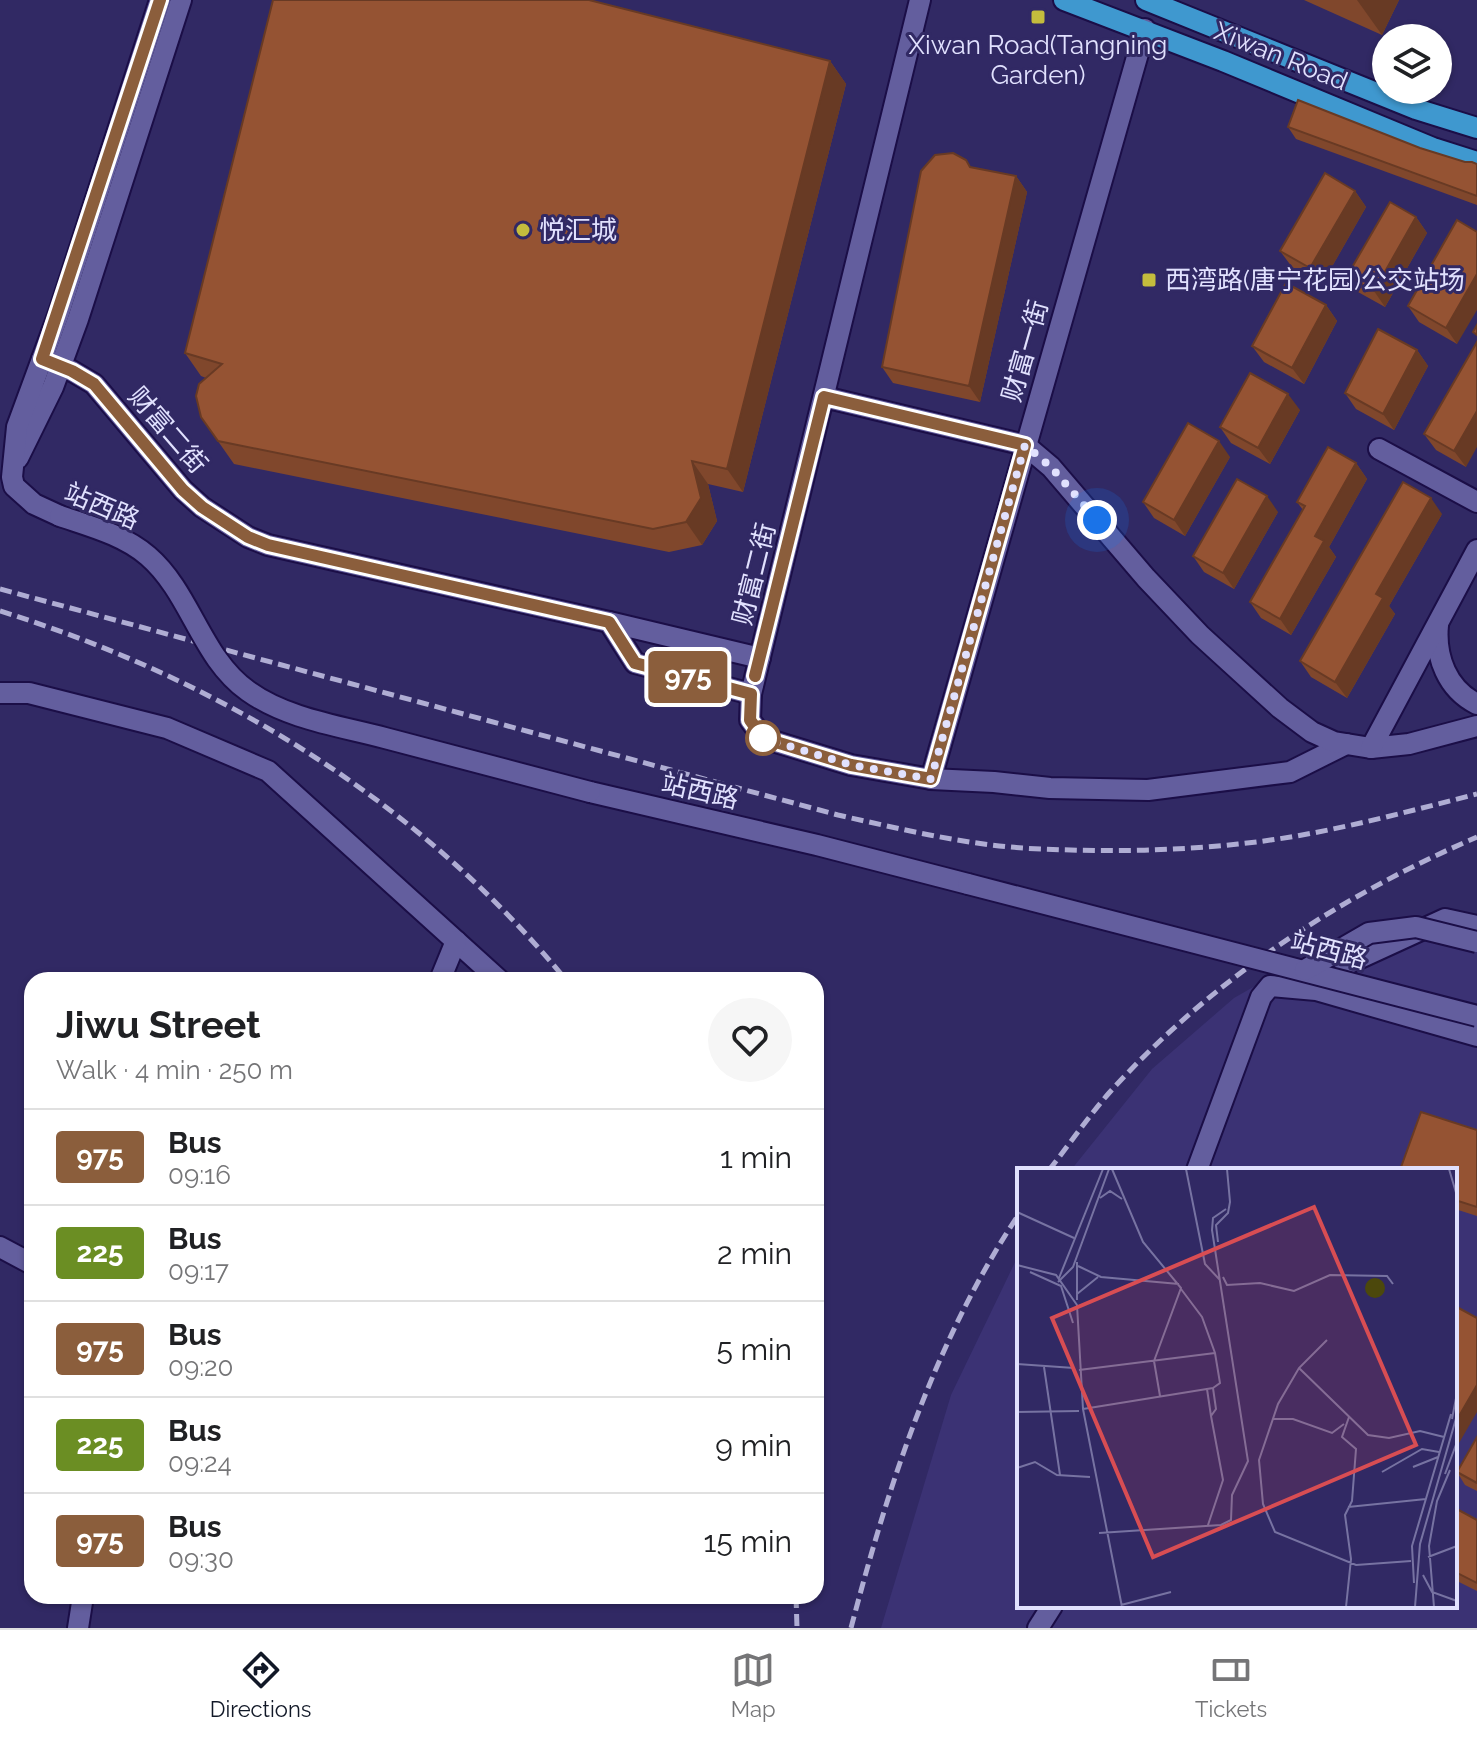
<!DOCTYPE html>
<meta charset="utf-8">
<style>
body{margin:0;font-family:Raleway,"Noto Sans SC",sans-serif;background:#f6f6f6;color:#202124;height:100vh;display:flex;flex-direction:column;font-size:30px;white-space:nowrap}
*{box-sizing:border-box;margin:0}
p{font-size:26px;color:#757577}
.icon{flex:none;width:44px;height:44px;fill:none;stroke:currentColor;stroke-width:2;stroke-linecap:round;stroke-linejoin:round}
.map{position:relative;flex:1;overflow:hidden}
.sheet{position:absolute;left:24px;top:972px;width:800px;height:632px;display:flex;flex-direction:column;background:#fff;border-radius:24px;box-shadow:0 2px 6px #0004}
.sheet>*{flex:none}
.badge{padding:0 16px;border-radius:6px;font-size:28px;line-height:52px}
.buttons{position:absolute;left:1372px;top:24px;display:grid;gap:16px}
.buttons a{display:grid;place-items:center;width:80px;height:80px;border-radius:50%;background:#fff;box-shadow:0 2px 6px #0004;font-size:40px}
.you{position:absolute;width:40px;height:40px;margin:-20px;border:6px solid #fff;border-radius:50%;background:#1a73e8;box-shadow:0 0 0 12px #1a73e833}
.map>.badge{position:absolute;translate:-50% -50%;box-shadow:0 0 0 4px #fff}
.round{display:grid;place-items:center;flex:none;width:84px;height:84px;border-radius:42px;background:#f6f6f6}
.head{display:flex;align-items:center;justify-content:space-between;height:136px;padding:0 32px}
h1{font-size:38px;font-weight:700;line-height:60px}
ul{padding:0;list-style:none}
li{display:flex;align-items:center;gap:24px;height:96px;padding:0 32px;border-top:2px solid #e0e0e0}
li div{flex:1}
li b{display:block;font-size:30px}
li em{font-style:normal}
li .badge{min-width:88px;font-weight:700;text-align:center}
.dock{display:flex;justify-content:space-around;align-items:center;height:112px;border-top:2px solid #e0e0e0;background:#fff;font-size:22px;color:#757577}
.dock a{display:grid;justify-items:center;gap:4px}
.dock .on{color:#111827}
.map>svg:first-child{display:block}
.built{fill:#3b3274}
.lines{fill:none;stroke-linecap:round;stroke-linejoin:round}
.street-casing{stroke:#1b0e47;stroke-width:24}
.primary-casing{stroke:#1b0e47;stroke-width:24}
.street{stroke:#635e9e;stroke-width:20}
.primary{stroke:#3f98cf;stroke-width:20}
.rail{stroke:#afadd3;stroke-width:5;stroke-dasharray:12 6;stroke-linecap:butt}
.street-bridge-casing{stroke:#1b0e47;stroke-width:24;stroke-linecap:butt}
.street-bridge{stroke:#635e9e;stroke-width:20}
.wall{fill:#80472c}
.shaded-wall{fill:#683a24}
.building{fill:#955333;stroke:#683a24;stroke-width:2}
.line-casing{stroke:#fff;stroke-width:18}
.line{stroke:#8b5e3c;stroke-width:12}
.walk{stroke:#e1e1fe;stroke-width:8;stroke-dasharray:0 14.4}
.poi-dot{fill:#c4bc3d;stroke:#312964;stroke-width:3}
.stop-dot{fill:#fff;stroke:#8b5e3c;stroke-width:4}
.labels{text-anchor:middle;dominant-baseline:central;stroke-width:6;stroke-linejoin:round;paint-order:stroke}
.poi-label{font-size:26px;fill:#e1e1fe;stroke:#312964;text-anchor:start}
.street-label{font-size:26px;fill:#e1e1fe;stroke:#312964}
.inset-road{fill:none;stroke:#7773a2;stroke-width:2}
.view{fill:#d84d53;fill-opacity:0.15;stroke:#d84d53;stroke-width:4}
.inset-edge{fill:none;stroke:#e1e1fe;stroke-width:4}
</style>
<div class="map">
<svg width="1477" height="1628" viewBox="0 0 1477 1628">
<rect width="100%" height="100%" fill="#312964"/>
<polygon class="built" points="1365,923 1477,945 1477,1628 881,1628 951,1395 1019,1254 1019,1606 1455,1606 1455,1170 1071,1170 1152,1069 1234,998"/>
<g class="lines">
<defs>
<g id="street">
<polyline points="920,0 751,694 750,720 763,738 851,765 931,779 994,782 1050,788 1148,790 1290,772 1346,744"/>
<polyline points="42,359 72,371 94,384 183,490 202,507 248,537 268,545 321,557 609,622 635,663 751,694"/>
<polyline points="824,397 1025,445 1051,467 1146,578 1200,635 1280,708 1312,732 1334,742 1371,748 1409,744 1477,726"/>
<polyline points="1379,449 1477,502"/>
<polyline points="18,458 53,387 78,319 181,0"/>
<polyline points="60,516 34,504 14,486 12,477 17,427 59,313 160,0"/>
<polyline points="609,622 760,658"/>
<path d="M1438,625c-3,32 9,64 39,79"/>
<polyline points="0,693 29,693 167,728 268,771 499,980"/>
<polyline points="1371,748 1477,550"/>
<polyline points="931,779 1145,29"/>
<polyline points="590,792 817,845 968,884"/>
<polyline points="440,980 456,941"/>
<polyline points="1312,980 1445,919 1477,926"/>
<polyline points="1197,1170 1261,997 1270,986 1316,990 1477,1036"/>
<polyline points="0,1247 32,1264"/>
<polyline points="78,1628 83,1596"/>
<polyline points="1038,1628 1052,1606"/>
</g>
<g id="primary">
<polyline points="1064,0 1223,61 1433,148 1477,162"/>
<polyline points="1146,0 1416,109 1477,128"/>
</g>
</defs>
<use href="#street" class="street-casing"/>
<use href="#primary" class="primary-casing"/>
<use href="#street" class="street"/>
<use href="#primary" class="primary"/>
<g class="rail">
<path d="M0,589l838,226c67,15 136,32 205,34 64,3 131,2 195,-5 81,-8 160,-30 239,-50"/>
<path d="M0,611c219,68 420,191 566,369"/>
<path d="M1049,1170c20,-25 39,-53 60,-77 102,-113 229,-196 368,-256"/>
<polyline points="796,1596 797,1628"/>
<path d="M851,1628c38,-145 84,-288 168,-414"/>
</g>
<defs>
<g id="street-bridge">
<path d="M60,516c29,10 64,19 88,40 43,37 53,102 100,135 39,28 92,35 137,47 69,18 137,36 205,54"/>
<polyline points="968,884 1477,1016"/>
<polyline points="1305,970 1369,933 1416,927 1477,942"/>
</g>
</defs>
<use href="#street-bridge" class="street-bridge-casing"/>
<use href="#street-bridge" class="street-bridge"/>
</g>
<g class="wall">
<polygon points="1304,0 1399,0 1382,35"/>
<polygon points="830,61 846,84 743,492 708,484 717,521 702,545 669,552 234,464 201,417 206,378 201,376 185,353"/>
<polygon points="1288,127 1420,148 1465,162 1477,164 1477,205 1296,139"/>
<polygon points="971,167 1016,176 1027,192 980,402 893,383 882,367"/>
<polygon points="1355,191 1366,207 1322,284 1292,267 1280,251"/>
<polygon points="1416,217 1427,233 1385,307 1358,292 1347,276"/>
<polygon points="1477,232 1457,344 1419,322 1408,306"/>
<polygon points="1326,305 1337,321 1304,384 1264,362 1252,346"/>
<polygon points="1477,342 1466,467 1436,450 1424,434"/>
<polygon points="1417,350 1428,366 1394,430 1356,409 1345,393"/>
<polygon points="1300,410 1270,464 1231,443 1220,427"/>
<polygon points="1230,457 1185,536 1154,518 1143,502"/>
<polygon points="1356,463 1367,479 1329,547 1336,557 1291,635 1261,618 1250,602 1303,510 1297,502"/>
<polygon points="1278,512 1234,589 1204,572 1193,556"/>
<polygon points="1442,514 1389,606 1395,614 1347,698 1311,677 1300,661"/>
<polygon points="1477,1130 1477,1216 1455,1209 1455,1170"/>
<polygon points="1477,1437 1477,1491 1465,1485 1457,1472"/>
<polygon points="1455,1508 1477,1520 1477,1591 1455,1580"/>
</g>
<g class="shaded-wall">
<polygon points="1357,0 1399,0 1382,35"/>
<polygon points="830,61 846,84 743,492 727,469"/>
<polygon points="1016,176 1027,192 980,402 969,386"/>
<polygon points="1355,191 1366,207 1322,284 1310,268"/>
<polygon points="1416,217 1427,233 1385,307 1374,291"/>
<polygon points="1477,274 1477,310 1457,344 1446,328"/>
<polygon points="1326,305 1337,321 1304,384 1292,368"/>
<polygon points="1417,350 1428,366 1394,430 1383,414"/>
<polygon points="1288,394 1300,410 1270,464 1258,448"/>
<polygon points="1477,411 1477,447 1466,467 1454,451"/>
<polygon points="1219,441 1230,457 1185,536 1174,520"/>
<polygon points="692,461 708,484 717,521 702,545 686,522"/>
<polygon points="1356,463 1367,479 1329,547 1336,557 1291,635 1280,619 1315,536"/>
<polygon points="1267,496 1278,512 1234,589 1223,573"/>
<polygon points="1431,498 1442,514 1389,606 1395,614 1347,698 1335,682 1376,594"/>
<polygon points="1477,1385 1477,1412 1455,1450 1455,1423"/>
</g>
<g class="building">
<polygon points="273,0 589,0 830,61 727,469 692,461 701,498 686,522 653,529 218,441 201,417 196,396 199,384 222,364 185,353"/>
<polygon points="1298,100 1420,148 1465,162 1472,162 1477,164 1477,196 1288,127"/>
<polygon points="953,153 966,160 970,167 1016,176 969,386 882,367 921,171 935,155"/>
<polygon points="1325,173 1355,191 1310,268 1280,251"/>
<polygon points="1390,202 1416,217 1374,291 1347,276"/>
<polygon points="1457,220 1477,232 1477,274 1446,328 1408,306"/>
<polygon points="1286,283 1326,305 1292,368 1252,346"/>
<polygon points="1477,325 1477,335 1473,332"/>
<polygon points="1378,329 1417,350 1383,414 1345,393"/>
<polygon points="1477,342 1477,411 1454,451 1424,434"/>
<polygon points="1250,373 1288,394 1258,448 1220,427"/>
<polygon points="1188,423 1219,441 1174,520 1143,502"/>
<polygon points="1328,447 1356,463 1315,536 1324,541 1280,619 1250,602 1305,506 1297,502"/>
<polygon points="1237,479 1267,496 1223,573 1193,556"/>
<polygon points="1403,482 1431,498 1376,594 1383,598 1335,682 1300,661"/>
<polygon points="1421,1112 1477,1130 1477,1207 1455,1200 1455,1170 1400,1170"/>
<polygon points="1455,1306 1477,1318 1477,1385 1455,1423"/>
<polygon points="1477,1437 1477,1483 1457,1472"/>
<polygon points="1455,1508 1477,1520 1477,1583 1455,1572"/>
</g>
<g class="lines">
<defs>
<polyline id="line" points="160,0 42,359 72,371 94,384 183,490 202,507 248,537 268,545 321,557 609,622 635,663 751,694 750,720 763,738 851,765 931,779 1025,445 824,397 755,676"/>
</defs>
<use href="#line" class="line-casing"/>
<use href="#line" class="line"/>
<polyline class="walk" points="763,738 851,765 931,779 1025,445 1051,467 1097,520"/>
</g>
<g class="poi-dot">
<rect x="1030" y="9" width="16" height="16" rx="4"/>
<circle cx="523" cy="230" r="8"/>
<rect x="1141" y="272" width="16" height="16" rx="4"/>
</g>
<circle class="stop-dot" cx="763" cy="738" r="16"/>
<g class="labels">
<g class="poi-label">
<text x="1038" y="45" text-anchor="middle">Xiwan Road(Tangning<tspan x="1038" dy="30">Garden)</tspan></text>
<text x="539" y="230">悦汇城</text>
<text x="1165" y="280">西湾路(唐宁花园)公交站场</text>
</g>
<g class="street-label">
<text transform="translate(1281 56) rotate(22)">Xiwan Road</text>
<text transform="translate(1025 351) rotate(-74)">财富一街</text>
<text transform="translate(168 430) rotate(49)">财富二街</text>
<text transform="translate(102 506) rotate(23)">站西路</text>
<text transform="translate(754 574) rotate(-76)">财富二街</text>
<text transform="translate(700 791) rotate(13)">站西路</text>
<text transform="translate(1329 950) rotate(15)">站西路</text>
</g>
</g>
<g transform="translate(1017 1168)">
<rect width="440" height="440" fill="#312964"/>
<path d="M348 120a10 10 0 1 1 20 0a10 10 0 1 1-20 0Z" fill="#4c480c"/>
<path class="inset-road" d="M95,1l31,73 38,46 -27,73 6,35M169,1l19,95 15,16M432,1l8,27M83,30l10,-7 12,8M0,44l57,26M201,74l-2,-17 12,-12 2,-11 -3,-33M60,94v38M0,97l39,10 21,30 6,104 39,198M61,98l23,11 78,7M13,104l31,14 12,37M206,109l4,8 33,-2 34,8 36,-16 57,1 6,8M42,110l44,-109M41,114l15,-15 36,-98M164,121l21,28 13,36 5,30 -7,5M60,126l21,-17M310,172l-28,28 -21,36 -19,56 4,44 12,28 81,33 55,-4M0,196l57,4M27,199l16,108M282,200l69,67 21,3 31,-7 24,6M62,202l136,-17M190,221l4,27M66,241l130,-21M0,244l62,-1M256,251h20l39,14 12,-9M435,251l5,-26M396,299l25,-10M0,300l18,-6 22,13 33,2M365,304l40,-23 17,3M428,306l12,-32M331,339l78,-8M191,357l15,-45 -12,-64 5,-7 -3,-21M82,365l122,-8 10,-5 1,-25 16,-34 -36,-231 1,-12 13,-9M411,389l29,-11M406,407l9,17 25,9M397,415l-2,-37 39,-132M104,437l50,-13M329,439l5,-48 -6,-44 7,-14 4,-52 -14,-12 7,-20M398,439l5,-63 37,-129M417,439l-5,-61 8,-45 13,-31"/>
<path class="view" d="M297,39l102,238 -263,112 -101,-239z"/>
<rect width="440" height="440" class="inset-edge"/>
</g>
</svg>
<div class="buttons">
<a><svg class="icon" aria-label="layers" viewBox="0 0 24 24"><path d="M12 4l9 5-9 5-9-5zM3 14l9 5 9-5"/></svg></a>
</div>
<div class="you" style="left:1097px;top:520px"></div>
<b class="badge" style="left:688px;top:677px;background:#8b5e3c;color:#fff">975</b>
<section class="sheet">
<div class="head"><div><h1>Jiwu Street</h1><p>Walk · 4 min · 250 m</p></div><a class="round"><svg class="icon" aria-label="heart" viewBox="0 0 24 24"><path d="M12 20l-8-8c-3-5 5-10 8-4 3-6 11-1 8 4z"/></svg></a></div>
<ul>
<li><span class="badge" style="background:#8b5e3c;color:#fff">975</span><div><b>Bus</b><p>09:16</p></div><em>1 min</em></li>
<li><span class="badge" style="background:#6b8e23;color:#fff">225</span><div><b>Bus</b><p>09:17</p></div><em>2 min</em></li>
<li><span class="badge" style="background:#8b5e3c;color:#fff">975</span><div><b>Bus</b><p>09:20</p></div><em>5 min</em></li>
<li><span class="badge" style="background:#6b8e23;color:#fff">225</span><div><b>Bus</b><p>09:24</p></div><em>9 min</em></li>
<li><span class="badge" style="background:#8b5e3c;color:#fff">975</span><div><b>Bus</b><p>09:30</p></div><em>15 min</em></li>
</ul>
</section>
</div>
<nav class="dock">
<a class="on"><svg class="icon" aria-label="directions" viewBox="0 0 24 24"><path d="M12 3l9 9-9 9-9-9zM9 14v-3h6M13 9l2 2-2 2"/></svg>Directions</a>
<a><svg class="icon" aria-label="map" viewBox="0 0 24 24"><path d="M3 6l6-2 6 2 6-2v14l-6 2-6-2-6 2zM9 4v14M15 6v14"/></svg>Map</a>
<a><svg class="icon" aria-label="tickets" viewBox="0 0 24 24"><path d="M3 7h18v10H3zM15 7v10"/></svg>Tickets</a>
</nav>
